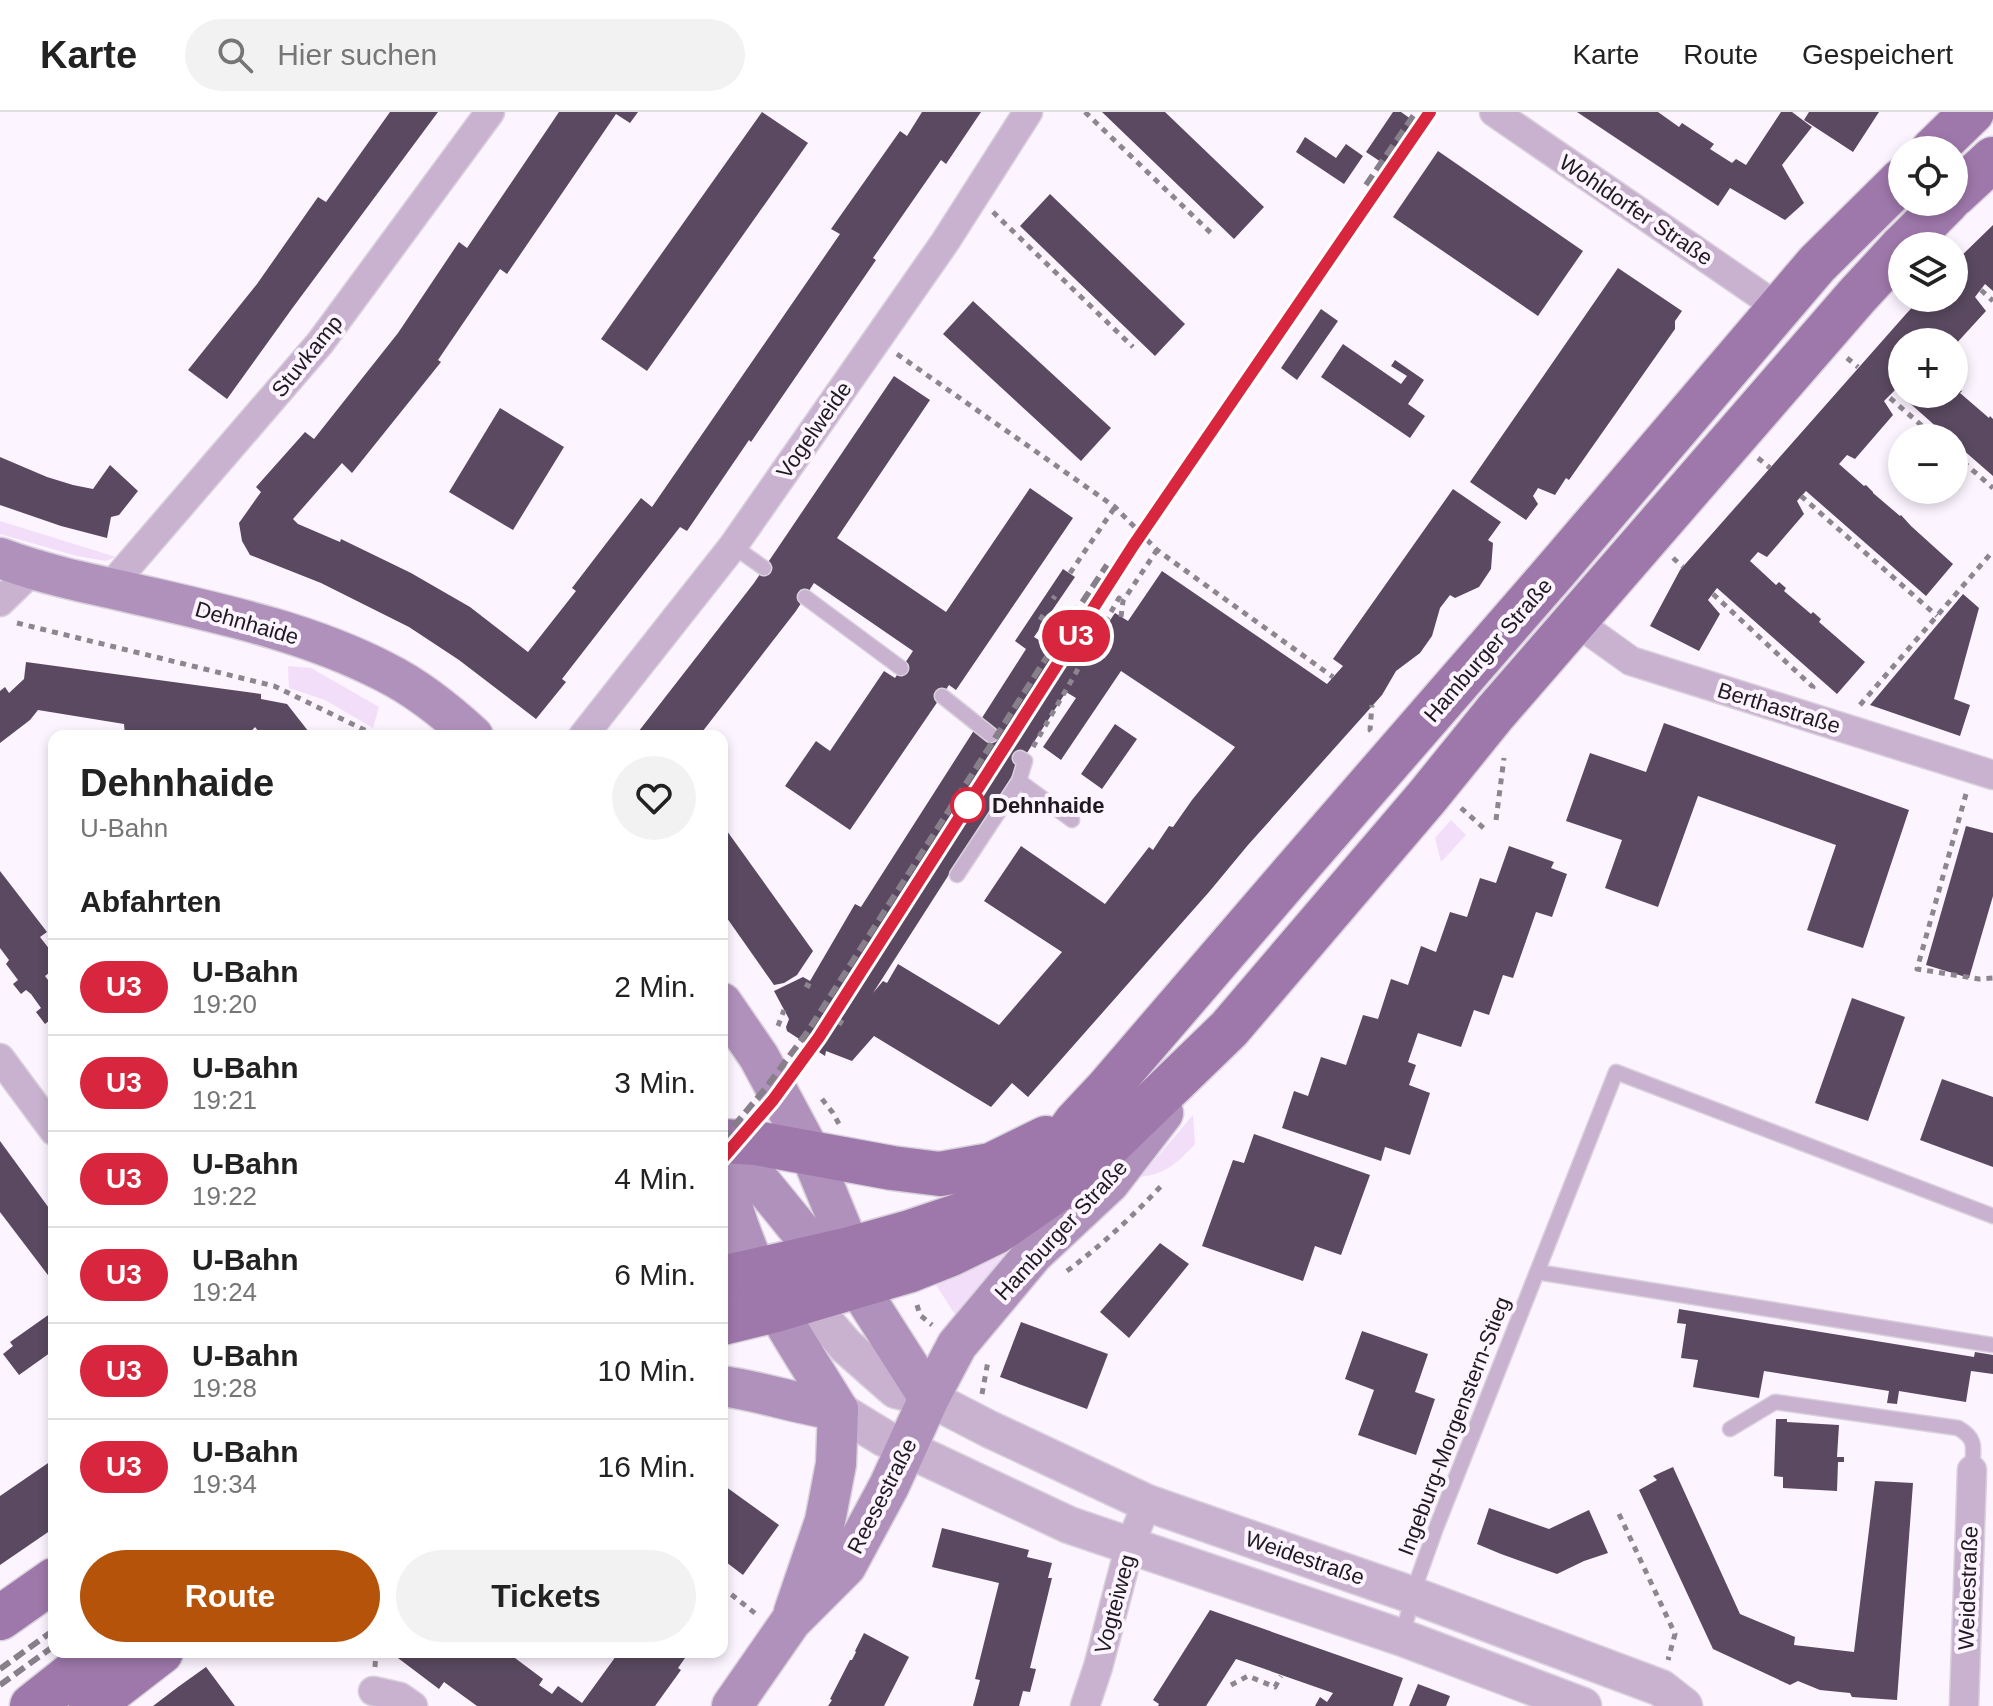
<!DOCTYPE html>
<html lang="de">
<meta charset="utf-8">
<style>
body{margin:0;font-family:Helvetica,sans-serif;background:#f2f2f2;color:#222;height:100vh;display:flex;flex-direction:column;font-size:30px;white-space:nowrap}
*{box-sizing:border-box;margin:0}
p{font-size:26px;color:#767676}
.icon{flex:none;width:44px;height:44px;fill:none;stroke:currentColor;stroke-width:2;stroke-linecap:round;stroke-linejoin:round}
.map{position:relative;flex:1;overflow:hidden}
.drawer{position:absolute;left:48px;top:618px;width:680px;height:928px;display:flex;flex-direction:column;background:#fff;border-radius:16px;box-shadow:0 4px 12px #0003}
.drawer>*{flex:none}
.badge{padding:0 16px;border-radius:26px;font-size:28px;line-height:52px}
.buttons{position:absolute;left:1888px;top:24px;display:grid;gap:16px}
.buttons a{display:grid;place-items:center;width:80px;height:80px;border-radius:50%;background:#fff;box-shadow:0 4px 12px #0003;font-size:40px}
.map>.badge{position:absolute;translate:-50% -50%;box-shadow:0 0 0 4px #fff}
h2{padding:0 32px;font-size:30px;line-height:72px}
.round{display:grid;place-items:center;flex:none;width:84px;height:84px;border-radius:42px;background:#f2f2f2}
.head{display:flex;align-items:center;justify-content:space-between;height:136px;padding:0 32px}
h1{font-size:38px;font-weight:700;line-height:60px}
.primary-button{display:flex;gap:16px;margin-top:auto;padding:16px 32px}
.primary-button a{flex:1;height:92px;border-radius:48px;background:#b45309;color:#fff;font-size:32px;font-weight:700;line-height:92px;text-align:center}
.primary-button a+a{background:#f2f2f2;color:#222}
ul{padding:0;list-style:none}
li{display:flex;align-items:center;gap:24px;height:96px;padding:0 32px;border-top:2px solid #e0e0e0}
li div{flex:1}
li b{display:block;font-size:30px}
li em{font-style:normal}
li .badge{min-width:88px;font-weight:700;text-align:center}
header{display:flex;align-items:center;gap:48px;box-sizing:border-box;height:112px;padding:0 40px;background:#fff;border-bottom:2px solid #e0e0e0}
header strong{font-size:38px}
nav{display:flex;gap:44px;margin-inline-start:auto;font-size:28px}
.search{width:560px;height:72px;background:#f2f2f2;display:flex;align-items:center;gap:20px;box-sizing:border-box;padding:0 28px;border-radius:44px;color:#767676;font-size:30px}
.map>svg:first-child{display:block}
.green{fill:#f2def9}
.building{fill:#5a4960;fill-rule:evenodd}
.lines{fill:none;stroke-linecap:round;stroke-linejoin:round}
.service-casing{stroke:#d9d1dc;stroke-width:17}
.minor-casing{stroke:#d9d1dc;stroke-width:31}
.tertiary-casing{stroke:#d9d1dc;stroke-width:39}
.secondary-casing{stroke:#d9d1dc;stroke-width:43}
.primary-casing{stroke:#d9d1dc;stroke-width:47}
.path{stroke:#8d8690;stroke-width:5;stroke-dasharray:6 6;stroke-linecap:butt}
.service{stroke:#c8b2cf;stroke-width:14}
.minor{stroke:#c8b2cf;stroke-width:28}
.tertiary{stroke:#c8b2cf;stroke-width:36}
.secondary{stroke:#b091bb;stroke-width:40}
.primary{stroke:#9e78ab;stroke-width:44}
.rail{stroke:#87808a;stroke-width:6;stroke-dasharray:12 6;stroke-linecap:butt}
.line-casing{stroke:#fff;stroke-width:18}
.line{stroke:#d7263d;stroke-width:12}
.stop-dot{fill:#fff;stroke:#d7263d;stroke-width:4}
.labels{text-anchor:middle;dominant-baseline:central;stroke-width:8;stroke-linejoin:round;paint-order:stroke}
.street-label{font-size:22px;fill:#201922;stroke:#fcf4ff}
.stop-label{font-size:22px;font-weight:bold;fill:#201922;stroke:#fcf4ff;text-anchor:start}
</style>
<header>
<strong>Karte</strong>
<div class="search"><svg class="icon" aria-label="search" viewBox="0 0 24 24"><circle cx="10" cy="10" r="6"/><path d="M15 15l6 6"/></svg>Hier suchen</div>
<nav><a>Karte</a><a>Route</a><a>Gespeichert</a></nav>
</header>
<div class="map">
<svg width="1993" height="1594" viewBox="0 0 1993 1594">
<rect width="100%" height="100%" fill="#fcf4ff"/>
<g class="green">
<polygon points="0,409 116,445 106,449 77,444 0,422"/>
<polygon points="288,554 311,556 379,595 373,616 325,588 289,576"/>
<polygon points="1451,708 1466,723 1441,750 1435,726"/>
<path d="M1193,1003l2,29c-18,19 -29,30 -55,33z"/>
<polygon points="1008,1135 1015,1139 956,1204 936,1173"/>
</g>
<g class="building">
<polygon points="390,0 438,0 291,198 227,287 188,258 257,172 318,85 326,90"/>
<polygon points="559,0 638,0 630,11 616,2 507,162 500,157 438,248 441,250 352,361 342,351 293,407 298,412 340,430 341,427 411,461 470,495 528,540 576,479 572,476 641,386 652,395 840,122 831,117 900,19 907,24 922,0 981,0 946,52 941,48 873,146 876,148 751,330 749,328 687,419 680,415 562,567 566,570 536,607 459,548 409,515 321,471 250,443 242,429 239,411 261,380 256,375 305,320 314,327 398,221 459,130 467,136"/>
<polygon points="762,0 808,31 647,259 601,227"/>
<polygon points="1102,0 1165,0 1264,95 1234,127"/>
<polygon points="1393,0 1401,0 1425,17 1396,60 1366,40"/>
<polygon points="1577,0 1658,0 1679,15 1682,11 1714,32 1710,37 1732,51 1736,47 1746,53 1781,0 1792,0 1812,15 1782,53 1804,91 1785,108 1730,76 1718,94"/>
<polygon points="1809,0 1879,0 1853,40 1804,8"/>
<polygon points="1305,25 1336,46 1346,32 1363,44 1344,72 1296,40"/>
<polygon points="1438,39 1583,139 1538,204 1393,105"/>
<polygon points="1050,82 1185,212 1155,244 1020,114"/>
<polygon points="1993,113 1993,179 1985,172 1975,185 1986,199 1954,234 1954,230 1902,230 1902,282 1954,282 1954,273 1962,279 1960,281 1989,306 1990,304 1993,307 1993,364 1954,330 1954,326 1949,326 1895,278 1884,289 1893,303 1855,347 1847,343 1839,352 1864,374 1866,373 1873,380 1873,381 1900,404 1901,403 1911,414 1953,452 1926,484 1806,379 1797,389 1804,402 1767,445 1758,440 1750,449 1776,473 1779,470 1786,476 1784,479 1811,502 1813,500 1821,507 1819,510 1865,550 1837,582 1717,476 1708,488 1720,502 1699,539 1650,514 1680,458 1906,202 1921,186 1954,186 1954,151"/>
<polygon points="1618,156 1682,199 1675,209 1675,217 1569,368 1566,366 1555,383 1538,376 1533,384 1538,392 1526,408 1470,370"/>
<polygon points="973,189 1111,316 1081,349 943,222"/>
<polygon points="1321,197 1338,209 1297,268 1281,256"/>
<polygon points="1343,232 1401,272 1407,264 1391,254 1395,248 1424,268 1408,292 1425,304 1410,326 1321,265"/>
<polygon points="894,264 930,288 837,426 946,500 1030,376 1073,406 956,578 949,573 850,718 785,674 816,629 830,639 884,559 895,566 913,539 814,471 796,499 699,624 635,624 754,471"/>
<polygon points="500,296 564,335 513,418 449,380"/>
<polygon points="0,345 47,365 73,373 93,377 110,353 138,379 119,403 111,405 107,426 61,414 0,393"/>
<path d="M1453,377l48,33 -13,18 5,3 -2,26 -12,18 -24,11 -5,-3 -10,13 -8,28 -12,17 -24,18 -14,24 -134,150 -39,47 -181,205 -16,-14 -21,24 -117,-71 -22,25 -26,-10 -1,5 -38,-25 -1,-4 3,-8 -15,-28 29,-14 7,4 45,-77 6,3 165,-258 -11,-8 48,-72 12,8 -41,60 45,28 36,-52 13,8 34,-50 165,113 16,-18 -10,-7zM1121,559l114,76 -43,53 -19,27 -4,-1 -16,24 -4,-3 -44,57 -84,-58 -37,55 78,51 -63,73 -101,-61 -11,19 -4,-2 -10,12 193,-301 10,6 -33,49 18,13z"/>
<polygon points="1963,482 1979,496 1954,587 1970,593 1960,624 1870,593"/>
<polygon points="26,550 261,582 261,587 287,592 312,624 262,624 255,615 247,624 169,624 139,620 137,624 125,624 124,612 38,598 30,608 0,631 0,579 5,575 9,581 24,567"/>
<polygon points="1664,611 1909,698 1863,836 1807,818 1836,733 1698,684 1658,795 1605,776 1622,728 1566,709 1590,641 1646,660"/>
<polygon points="1115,612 1137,627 1102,677 1081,662"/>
<polygon points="722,712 813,839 797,863 784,871 774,873 722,799"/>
<polygon points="1966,714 1993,721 1993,784 1969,866 1926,853"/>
<polygon points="1509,734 1554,750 1551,756 1567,762 1552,805 1536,800 1513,866 1503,863 1489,903 1474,898 1461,935 1418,921 1408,950 1416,953 1409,973 1430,981 1410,1043 1385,1035 1381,1049 1282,1016 1294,979 1308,984 1321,945 1346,953 1363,903 1378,907 1391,867 1408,873 1421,834 1436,840 1450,800 1467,805 1480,766 1496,771"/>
<polygon points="0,759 47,820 40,825 54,843 54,857 45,864 48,868 54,863 54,905 45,912 36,900 41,896 31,882 26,878 21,882 13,872 18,868 6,852 9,848 0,836"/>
<polygon points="1852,886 1905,905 1868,1009 1815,991"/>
<polygon points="1942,967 1993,985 1993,1055 1920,1028"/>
<polygon points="1254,1022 1370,1063 1341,1143 1315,1134 1303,1169 1202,1134 1233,1048 1244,1051"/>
<polygon points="0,1029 54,1103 54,1171 0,1100"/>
<polygon points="1160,1131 1189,1152 1129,1226 1100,1200"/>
<polygon points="1679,1197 1974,1245 1975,1240 1993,1243 1993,1262 1971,1259 1966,1290 1899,1279 1897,1292 1887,1291 1889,1279 1764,1259 1759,1286 1693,1275 1698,1248 1681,1246 1686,1212 1677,1211"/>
<polygon points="54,1199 54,1238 19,1263 3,1242 13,1234 10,1230"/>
<polygon points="1021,1210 1108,1242 1087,1297 1000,1265"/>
<polygon points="1362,1219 1428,1242 1415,1280 1435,1287 1416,1343 1358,1323 1374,1278 1345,1267"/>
<polygon points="1776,1307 1787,1307 1787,1310 1839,1313 1837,1345 1844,1345 1844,1350 1838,1350 1837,1379 1783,1376 1783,1365 1774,1364"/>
<polygon points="54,1347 54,1416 0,1453 0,1384"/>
<polygon points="1673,1355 1740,1502 1795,1525 1794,1533 1854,1540 1875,1369 1913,1371 1897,1588 1852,1585 1850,1581 1820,1578 1798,1569 1790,1573 1713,1537 1639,1378 1657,1368 1653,1364"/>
<polygon points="722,1372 779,1413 743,1463 722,1447"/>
<polygon points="1489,1396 1549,1417 1589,1398 1608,1441 1584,1449 1557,1462 1501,1442 1477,1432"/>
<polygon points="942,1416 1029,1438 1027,1445 1052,1451 1048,1466 1052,1466 1030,1556 1036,1557 1030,1580 1023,1579 1019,1594 973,1594 980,1568 975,1567 999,1471 932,1455"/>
<polygon points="1210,1498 1403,1566 1393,1594 1315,1594 1320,1585 1327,1590 1333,1581 1236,1547 1206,1594 1158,1594 1159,1592 1153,1588"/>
<polygon points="864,1521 909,1545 884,1594 828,1594 832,1588 830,1587 850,1548 852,1548 856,1540 855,1539"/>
<polygon points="390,1540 507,1540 543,1567 539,1573 552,1582 558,1574 582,1591 619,1540 676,1540 685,1546 678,1556 681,1558 655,1594 477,1594 444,1570 439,1577"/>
<polygon points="206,1555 235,1594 153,1594 178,1575"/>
<polygon points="1418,1572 1450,1584 1446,1594 1409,1594"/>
</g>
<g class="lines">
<defs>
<g id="service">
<polyline points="733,434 764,456"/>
<polyline points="805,485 901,556"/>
<polyline points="942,584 991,623"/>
<polyline points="1019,669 1072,708"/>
<polyline points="957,763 1019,669 1025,649 1020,646"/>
<polyline points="1537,1160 1993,1233"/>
<path d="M1730,1317l45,-27 183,26c20,11 15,21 14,42"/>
<polyline points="1403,1525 1412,1483 1436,1416 1616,960 1993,1104"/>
</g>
<g id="minor">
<polyline points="1494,0 1779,196"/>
<polyline points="109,476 320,231 490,0"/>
<polyline points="0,490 33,458"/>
<polyline points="1575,509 1631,549 1993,663"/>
<polyline points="583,624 733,434 945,130 1028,0"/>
<polyline points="0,946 54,1019"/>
<polyline points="373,1579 400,1585 413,1594"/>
<polyline points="1085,1594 1098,1555 1130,1433 1147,1391"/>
<polyline points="1964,1594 1972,1358"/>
</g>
<g id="tertiary">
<polyline points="789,1172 806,1188 846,1234 896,1278 929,1286 989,1317 1147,1391 1412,1483 1661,1576 1684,1594"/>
<polyline points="838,1298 884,1326 1069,1413 1403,1526 1583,1594"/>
</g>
<g id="secondary">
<path d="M0,446c40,15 81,24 123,33 89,21 181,39 262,81 32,16 62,40 88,64"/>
<polyline points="722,891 759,945 810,1040 850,1137 857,1173 929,1286"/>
<path d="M722,1032c13,22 7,29 9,53 1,13 7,28 12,41 23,62 61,116 95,172"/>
<polyline points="731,1046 762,1072 820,1143 844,1164"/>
<path d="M722,1274c39,5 77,19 116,24"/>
<polyline points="794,1500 825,1409 836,1352 838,1298"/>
<polyline points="732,1594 791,1509 846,1454 889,1374 929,1286 957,1233 1033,1142 1109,1071 1163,1001"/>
</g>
<g id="primary">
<polyline points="1933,38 1972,0"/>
<polyline points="1954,83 1993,47"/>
<polyline points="1903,134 1947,90"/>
<polyline points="722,1029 756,1031 892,1056 940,1062 991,1053 1046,1026"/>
<polyline points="722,1166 850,1137 907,1121 975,1098 1039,1061 1076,1010 1107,977 1304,748 1556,458 1817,152 1902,68"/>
<polyline points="722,1211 776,1198 908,1159 951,1142 996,1120 1077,1064 1229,917 1427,685 1495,601 1856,185 1902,135"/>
<polyline points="0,1506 54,1468"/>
<polyline points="32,1594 100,1540"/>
<polyline points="91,1594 161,1540"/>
</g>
</defs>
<use href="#service" class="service-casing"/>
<use href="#minor" class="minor-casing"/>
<use href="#tertiary" class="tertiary-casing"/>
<use href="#secondary" class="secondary-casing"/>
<use href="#primary" class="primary-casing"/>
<g class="path">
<polyline points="1085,0 1214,124"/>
<polyline points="993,100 1133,235"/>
<polyline points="1981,178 1993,189"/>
<polyline points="897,242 1115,395 1157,438 1333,565"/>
<polyline points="1847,246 1858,255"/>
<polyline points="1890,286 1936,326"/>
<polyline points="1954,342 1993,376"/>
<polyline points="1758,346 1770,356"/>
<polyline points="1801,384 1937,504"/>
<polyline points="1673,446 1683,455"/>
<polyline points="1070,461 1115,395"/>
<polyline points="1713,482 1813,575 1811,580"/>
<polyline points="1053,487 1055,484"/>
<polyline points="1121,505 1123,489 1157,438"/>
<polyline points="1040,508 1043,503"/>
<polyline points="17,511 274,574 377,624"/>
<polyline points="1860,593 1993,439"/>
<polyline points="1371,619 1370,618 1372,593"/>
<polyline points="1033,635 1119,486 1123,489"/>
<polyline points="1966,682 1917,857 1979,867 1993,866"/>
<polyline points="1461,696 1487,719"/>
<polyline points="1496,708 1504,646"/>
<polyline points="805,872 815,877"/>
<polyline points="839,913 845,903"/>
<polyline points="778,914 784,898"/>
<polyline points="822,987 833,1001 839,1012"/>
<path d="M1067,1159c35,-26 66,-55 95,-86"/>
<polyline points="917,1193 920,1203 932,1213"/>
<polyline points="982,1282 988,1249"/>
<polyline points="1619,1402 1675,1522 1668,1548"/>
<polyline points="722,1475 756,1502"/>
<polyline points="375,1555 376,1540"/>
<polyline points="1231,1573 1248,1564 1275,1575 1281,1564"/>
</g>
<use href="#service" class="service"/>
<use href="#minor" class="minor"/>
<use href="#tertiary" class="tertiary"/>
<use href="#secondary" class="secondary"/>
<use href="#primary" class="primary"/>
<g class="rail">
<polyline points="1366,73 1416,0"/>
<polyline points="722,1028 765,977 808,919 1073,504 1107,453"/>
<polyline points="722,1047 773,988 819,925 1133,434 1430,0"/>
<polyline points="0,1557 54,1518"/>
<polyline points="0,1573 54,1534"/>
</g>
</g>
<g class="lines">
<defs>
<polyline id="line" points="722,1047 773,988 819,925 1133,434 1430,0"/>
</defs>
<use href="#line" class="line-casing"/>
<use href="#line" class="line"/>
</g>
<circle class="stop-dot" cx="968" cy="693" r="16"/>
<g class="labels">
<g class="street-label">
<text transform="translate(1636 98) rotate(34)">Wohldorfer Straße</text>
<text transform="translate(307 244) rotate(-51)">Stuvkamp</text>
<text transform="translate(814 318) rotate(-55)">Vogelweide</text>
<text transform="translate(247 511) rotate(16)">Dehnhaide</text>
<text transform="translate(1488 538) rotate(-49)">Hamburger Straße</text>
<text transform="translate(1779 596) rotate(17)">Berthastraße</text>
<text transform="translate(1061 1118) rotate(-47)">Hamburger Straße</text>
<text transform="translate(1454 1314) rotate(-69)">Ingeburg-Morgenstern-Stieg</text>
<text transform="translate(882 1384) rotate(-63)">Reesestraße</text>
<text transform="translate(1305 1446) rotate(19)">Weidestraße</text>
<text transform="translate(1968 1476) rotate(-88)">Weidestraße</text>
<text transform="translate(1115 1492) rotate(-75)">Vogteiweg</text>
</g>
<g class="stop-label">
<text x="992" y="693">Dehnhaide</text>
</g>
</g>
</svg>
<div class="buttons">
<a><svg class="icon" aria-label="locate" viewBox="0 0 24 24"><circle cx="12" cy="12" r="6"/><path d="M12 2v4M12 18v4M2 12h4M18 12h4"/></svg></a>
<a><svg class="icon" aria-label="layers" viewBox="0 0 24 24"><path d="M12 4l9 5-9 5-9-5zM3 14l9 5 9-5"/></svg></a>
<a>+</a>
<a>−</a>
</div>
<b class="badge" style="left:1076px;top:524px;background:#d7263d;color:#fff">U3</b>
<section class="drawer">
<div class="head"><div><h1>Dehnhaide</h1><p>U-Bahn</p></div><a class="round"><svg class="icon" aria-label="heart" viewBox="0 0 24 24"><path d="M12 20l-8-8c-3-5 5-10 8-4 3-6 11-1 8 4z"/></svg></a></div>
<h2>Abfahrten</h2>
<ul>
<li><span class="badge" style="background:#d7263d;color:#fff">U3</span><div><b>U-Bahn</b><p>19:20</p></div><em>2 Min.</em></li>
<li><span class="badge" style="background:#d7263d;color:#fff">U3</span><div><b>U-Bahn</b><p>19:21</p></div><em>3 Min.</em></li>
<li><span class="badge" style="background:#d7263d;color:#fff">U3</span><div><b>U-Bahn</b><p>19:22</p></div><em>4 Min.</em></li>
<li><span class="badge" style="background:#d7263d;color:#fff">U3</span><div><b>U-Bahn</b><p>19:24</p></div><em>6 Min.</em></li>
<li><span class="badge" style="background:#d7263d;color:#fff">U3</span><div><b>U-Bahn</b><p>19:28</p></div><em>10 Min.</em></li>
<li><span class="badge" style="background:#d7263d;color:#fff">U3</span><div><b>U-Bahn</b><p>19:34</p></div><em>16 Min.</em></li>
</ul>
<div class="primary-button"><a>Route</a><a>Tickets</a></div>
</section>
</div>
